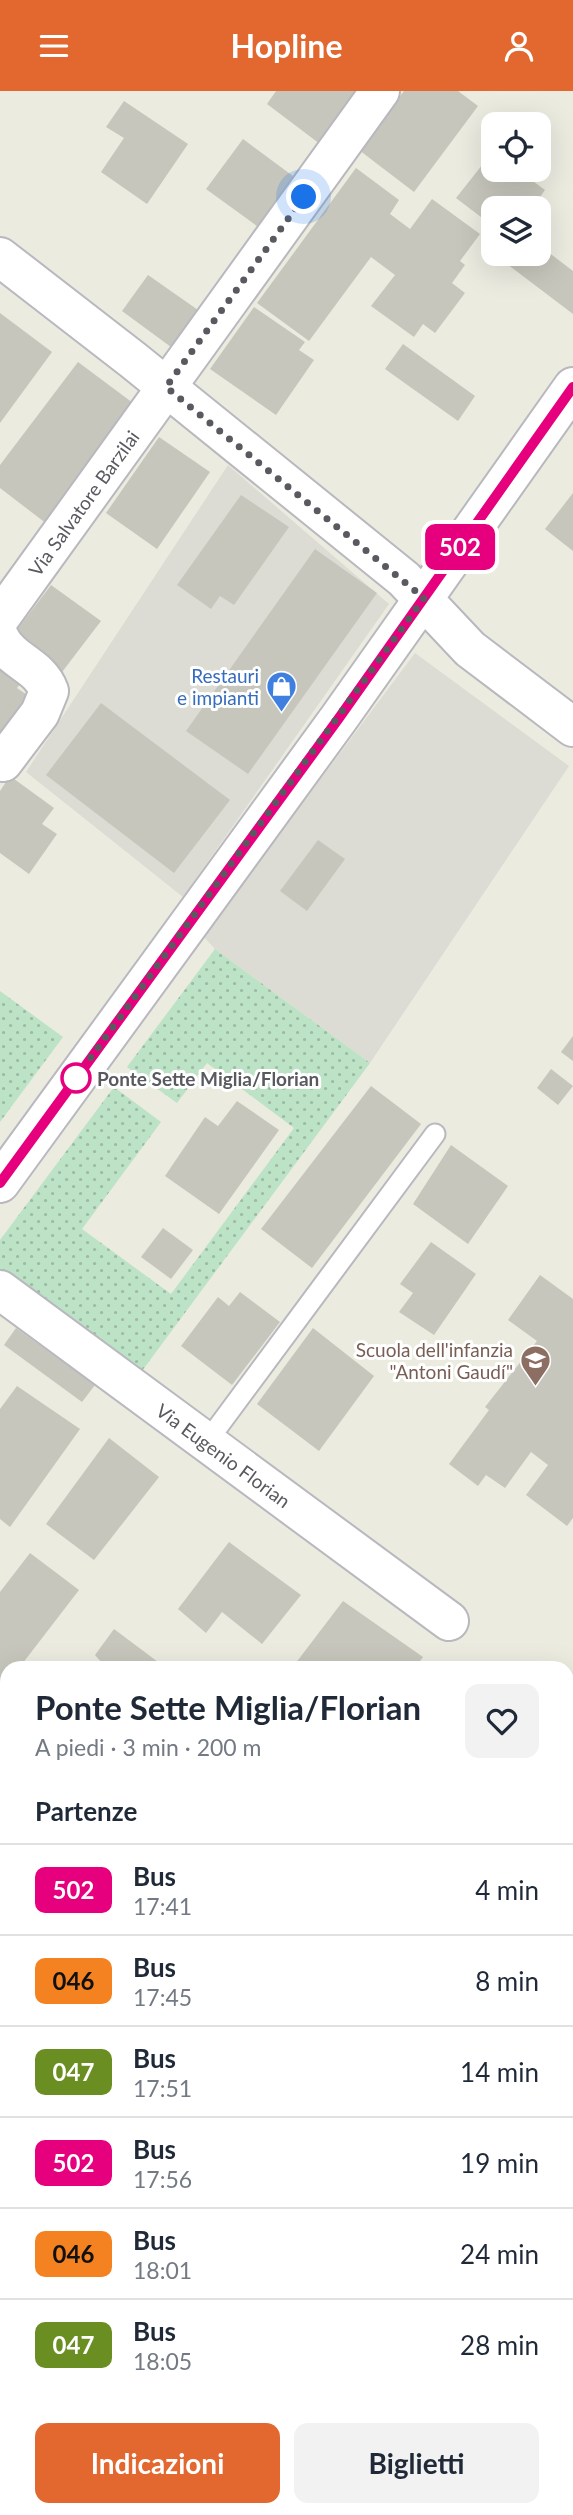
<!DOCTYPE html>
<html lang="it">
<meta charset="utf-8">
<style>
body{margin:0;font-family:Lato,sans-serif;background:#f2f2f3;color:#1f2937;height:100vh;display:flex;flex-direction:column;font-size:26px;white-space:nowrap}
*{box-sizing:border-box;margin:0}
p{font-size:23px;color:#747a83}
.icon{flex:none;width:38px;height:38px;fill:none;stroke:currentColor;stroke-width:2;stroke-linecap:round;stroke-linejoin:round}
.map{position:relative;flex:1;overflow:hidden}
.panel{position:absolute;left:0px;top:1570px;width:574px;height:856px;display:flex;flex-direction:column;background:#fff;border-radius:21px 21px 0 0;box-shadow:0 7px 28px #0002}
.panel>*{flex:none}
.badge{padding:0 14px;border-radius:10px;font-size:24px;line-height:46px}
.fabs{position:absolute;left:481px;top:21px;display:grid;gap:14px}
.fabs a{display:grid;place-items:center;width:70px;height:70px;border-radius:14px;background:#fff;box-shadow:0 7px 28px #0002;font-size:35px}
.you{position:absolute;width:35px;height:35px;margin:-18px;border:5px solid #fff;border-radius:50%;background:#1a73e8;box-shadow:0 0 0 10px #1a73e833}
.map>.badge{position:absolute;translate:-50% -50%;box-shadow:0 0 0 4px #fff}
h2{padding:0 35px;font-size:26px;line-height:63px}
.round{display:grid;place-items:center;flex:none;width:74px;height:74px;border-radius:14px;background:#f2f2f3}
.head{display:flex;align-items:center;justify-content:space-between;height:119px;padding:0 35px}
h1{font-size:33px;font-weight:700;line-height:52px}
.cta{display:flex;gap:14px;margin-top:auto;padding:14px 35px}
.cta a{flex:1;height:80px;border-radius:14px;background:#e26830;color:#fff;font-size:28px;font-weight:700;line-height:80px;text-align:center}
.cta a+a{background:#f2f2f3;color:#1f2937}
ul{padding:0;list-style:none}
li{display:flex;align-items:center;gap:21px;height:91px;padding:0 35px;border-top:2px solid #e0e1e3}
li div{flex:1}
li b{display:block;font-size:26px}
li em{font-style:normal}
li .badge{min-width:77px;font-weight:700;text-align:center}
header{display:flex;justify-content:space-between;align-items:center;height:91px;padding:0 35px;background:#e26830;color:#fff;font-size:32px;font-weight:700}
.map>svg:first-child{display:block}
.industrial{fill:#dddcd4}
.grass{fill:url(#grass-dots)}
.building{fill:#c6c6bc}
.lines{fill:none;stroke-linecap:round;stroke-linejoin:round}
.lane-casing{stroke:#b8b8be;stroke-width:23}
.street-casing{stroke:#b8b8be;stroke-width:42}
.lane{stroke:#fff;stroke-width:19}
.street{stroke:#fff;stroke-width:38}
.line-casing{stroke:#fff;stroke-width:16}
.line{stroke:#e6007e;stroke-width:10}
.walk{stroke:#595a60;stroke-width:7;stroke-dasharray:0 12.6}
.stop-dot{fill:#fff;stroke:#e6007e;stroke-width:3.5}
.labels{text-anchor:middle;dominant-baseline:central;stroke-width:6;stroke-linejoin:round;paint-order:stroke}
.street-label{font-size:19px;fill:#595a60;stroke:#fff}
.shop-label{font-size:19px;fill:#366cbe;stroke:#fff;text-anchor:end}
.stop-label{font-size:19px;font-weight:bold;fill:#595a60;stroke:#fff;text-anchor:start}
.education-label{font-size:19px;fill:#785e54;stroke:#fff;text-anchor:end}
</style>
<header><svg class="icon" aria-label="menu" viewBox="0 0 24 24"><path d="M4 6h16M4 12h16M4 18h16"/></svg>Hopline<svg class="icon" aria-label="person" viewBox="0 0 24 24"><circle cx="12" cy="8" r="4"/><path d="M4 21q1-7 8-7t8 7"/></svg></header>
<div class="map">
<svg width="573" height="2424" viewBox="0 0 573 2424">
<defs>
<pattern id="grass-dots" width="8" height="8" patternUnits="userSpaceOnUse" patternTransform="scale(1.75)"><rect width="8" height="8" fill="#bde3c6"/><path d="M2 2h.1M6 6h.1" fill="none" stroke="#9dbba4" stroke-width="1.8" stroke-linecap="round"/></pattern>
</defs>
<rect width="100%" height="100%" fill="#ebebe0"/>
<g class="industrial">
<polygon points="228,374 389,513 183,806 26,681"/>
<polygon points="415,562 569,675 370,972 215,858 203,845"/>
</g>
<g class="grass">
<polygon points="215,858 370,972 136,1288 0,1187 0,1149 114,996 161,1031 82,1138 171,1203 294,1037 207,972 177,1012 127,976"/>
<polygon points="0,900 63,946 0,1031"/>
<polygon points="0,1712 7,1717 7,1887 0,1882"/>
<polygon points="7,2095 7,2418 312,2418 322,2424 0,2424 0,2112"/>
</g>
<g class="building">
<polygon points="276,0 361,0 320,53 267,13"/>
<polygon points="404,0 458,0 478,15 414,101 359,59"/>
<polygon points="124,10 188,53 147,113 101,81 124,47 106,36"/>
<polygon points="243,48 297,88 261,138 206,98"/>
<polygon points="494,59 494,79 518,79 545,99 532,117 494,117 494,136 456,107"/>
<polygon points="356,77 399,109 390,123 410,138 432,108 480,143 460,170 465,174 452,192 465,202 435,242 423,233 414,246 371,215 395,184 371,166 309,250 257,212"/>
<polygon points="539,154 573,180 573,223 494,163 539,163"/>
<polygon points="148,184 198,219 171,256 122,220"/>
<polygon points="254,216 305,251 299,259 314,269 276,324 210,278"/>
<polygon points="0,222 52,261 0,332"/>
<polygon points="403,253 475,305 458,330 385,278"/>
<polygon points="78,271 137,315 47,433 0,397 0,374"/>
<polygon points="159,346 210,381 157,458 106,422"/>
<polygon points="573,402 573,460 545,438"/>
<polygon points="241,404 289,436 234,514 220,505 211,518 177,494"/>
<polygon points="315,458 377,502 248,683 186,640"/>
<polygon points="51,494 101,530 59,585 10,548"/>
<polygon points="0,571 24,588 17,597 36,610 0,654"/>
<polygon points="101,612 230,709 174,782 46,684"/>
<polygon points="10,685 54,717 42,733 57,743 29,783 0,762 0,700"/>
<polygon points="318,749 345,768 307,820 280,800"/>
<polygon points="573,945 573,970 561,961"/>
<polygon points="551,978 573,995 558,1014 537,997"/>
<polygon points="371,995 421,1033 312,1177 261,1138"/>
<polygon points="237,1010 279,1039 219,1123 165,1085 205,1026 218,1035"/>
<polygon points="451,1054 508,1095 468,1153 413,1113"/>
<polygon points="163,1137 193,1159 171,1188 141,1166"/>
<polygon points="431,1151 476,1183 434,1244 399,1221 413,1202 400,1193"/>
<polygon points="540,1184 573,1208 573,1427 567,1435 526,1404 548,1374 531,1361 505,1397 486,1384 478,1395 449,1373 489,1319 485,1316 537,1250 508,1229"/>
<polygon points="240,1201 280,1231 232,1294 181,1255 218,1206 229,1215"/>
<polygon points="16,1237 95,1294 82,1311 4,1254"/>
<polygon points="313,1237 374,1285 319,1360 257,1313"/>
<polygon points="17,1295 80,1338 10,1436 0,1428 0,1318"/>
<polygon points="109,1347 159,1386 94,1469 46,1433"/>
<polygon points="229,1451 301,1504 262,1553 222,1521 206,1542 178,1518"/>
<polygon points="30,1462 79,1499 19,1577 7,1577 7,1592 0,1601 0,1501"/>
<polygon points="343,1510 423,1566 415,1577 292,1577"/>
<polygon points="114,1538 166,1577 97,1577 101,1571 95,1564"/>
<polygon points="567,2026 573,2029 573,2075 567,2087"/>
</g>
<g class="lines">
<defs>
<polyline id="lane" points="206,1352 435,1043"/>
<g id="street">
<polyline points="0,166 133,269 404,488 470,558 573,636"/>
<path id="s1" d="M0,527l380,-527"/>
<path d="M0,547c10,23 40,27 49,53l-9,22 -37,49"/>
<polyline points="0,1092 339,627 573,296"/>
<path id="s2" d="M0,1199l449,331"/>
<polyline points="567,2119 573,2122"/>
</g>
</defs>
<use href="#lane" class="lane-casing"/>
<use href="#street" class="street-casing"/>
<use href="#lane" class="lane"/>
<use href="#street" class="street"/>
</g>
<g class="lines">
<defs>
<polyline id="line" points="0,1092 339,627 573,296"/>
</defs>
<use href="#line" class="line-casing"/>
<use href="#line" class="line"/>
<polyline class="walk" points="76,987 424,507 166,296 304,106"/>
</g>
<defs>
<symbol id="shop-pin" viewBox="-11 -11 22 30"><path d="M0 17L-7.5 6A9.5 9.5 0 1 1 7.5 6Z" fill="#3f7fe0" stroke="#fff"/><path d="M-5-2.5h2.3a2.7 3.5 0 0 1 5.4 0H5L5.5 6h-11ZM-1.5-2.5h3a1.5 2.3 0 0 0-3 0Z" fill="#fff"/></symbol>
<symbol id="school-pin" viewBox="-11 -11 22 30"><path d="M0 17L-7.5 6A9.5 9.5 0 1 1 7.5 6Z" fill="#8d6e63" stroke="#fff"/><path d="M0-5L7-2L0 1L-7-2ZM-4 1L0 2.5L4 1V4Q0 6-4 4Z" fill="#fff"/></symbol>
</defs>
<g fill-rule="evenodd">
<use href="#shop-pin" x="264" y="578" width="35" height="47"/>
<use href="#school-pin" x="518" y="1252" width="35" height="47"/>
</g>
<circle class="stop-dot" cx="76" cy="987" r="14"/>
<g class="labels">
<g class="street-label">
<text stroke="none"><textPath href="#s1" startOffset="142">Via Salvatore Barzilai</textPath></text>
<text stroke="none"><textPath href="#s2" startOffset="278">Via Eugenio Florian</textPath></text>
</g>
<g class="shop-label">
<text x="259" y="584">Restauri<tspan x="259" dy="22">e impianti</tspan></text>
</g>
<g class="stop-label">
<text x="97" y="987">Ponte Sette Miglia/Florian</text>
</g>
<g class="education-label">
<text x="513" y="1258">Scuola dell'infanzia<tspan x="513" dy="22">"Antoni Gaudí"</tspan></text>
</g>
</g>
</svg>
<div class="fabs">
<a><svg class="icon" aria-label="locate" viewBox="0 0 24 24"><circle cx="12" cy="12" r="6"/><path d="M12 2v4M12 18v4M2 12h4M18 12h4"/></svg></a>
<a><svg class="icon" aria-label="layers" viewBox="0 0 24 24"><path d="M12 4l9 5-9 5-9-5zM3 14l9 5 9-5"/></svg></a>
</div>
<div class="you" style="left:304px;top:106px"></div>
<b class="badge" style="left:460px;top:456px;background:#e6007e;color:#fff">502</b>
<section class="panel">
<div class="head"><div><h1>Ponte Sette Miglia/Florian</h1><p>A piedi · 3 min · 200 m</p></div><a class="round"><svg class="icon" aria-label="heart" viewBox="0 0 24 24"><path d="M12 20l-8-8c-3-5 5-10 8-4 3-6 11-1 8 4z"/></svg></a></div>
<h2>Partenze</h2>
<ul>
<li><span class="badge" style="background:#e6007e;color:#fff">502</span><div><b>Bus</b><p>17:41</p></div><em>4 min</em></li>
<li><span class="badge" style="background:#f58220;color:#111">046</span><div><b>Bus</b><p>17:45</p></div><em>8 min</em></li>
<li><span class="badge" style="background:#6b8e23;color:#fff">047</span><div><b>Bus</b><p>17:51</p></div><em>14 min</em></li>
<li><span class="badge" style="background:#e6007e;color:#fff">502</span><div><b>Bus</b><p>17:56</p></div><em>19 min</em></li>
<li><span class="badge" style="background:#f58220;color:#111">046</span><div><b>Bus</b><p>18:01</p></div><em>24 min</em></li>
<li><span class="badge" style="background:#6b8e23;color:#fff">047</span><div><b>Bus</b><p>18:05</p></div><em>28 min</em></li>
</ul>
<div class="cta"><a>Indicazioni</a><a>Biglietti</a></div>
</section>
</div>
